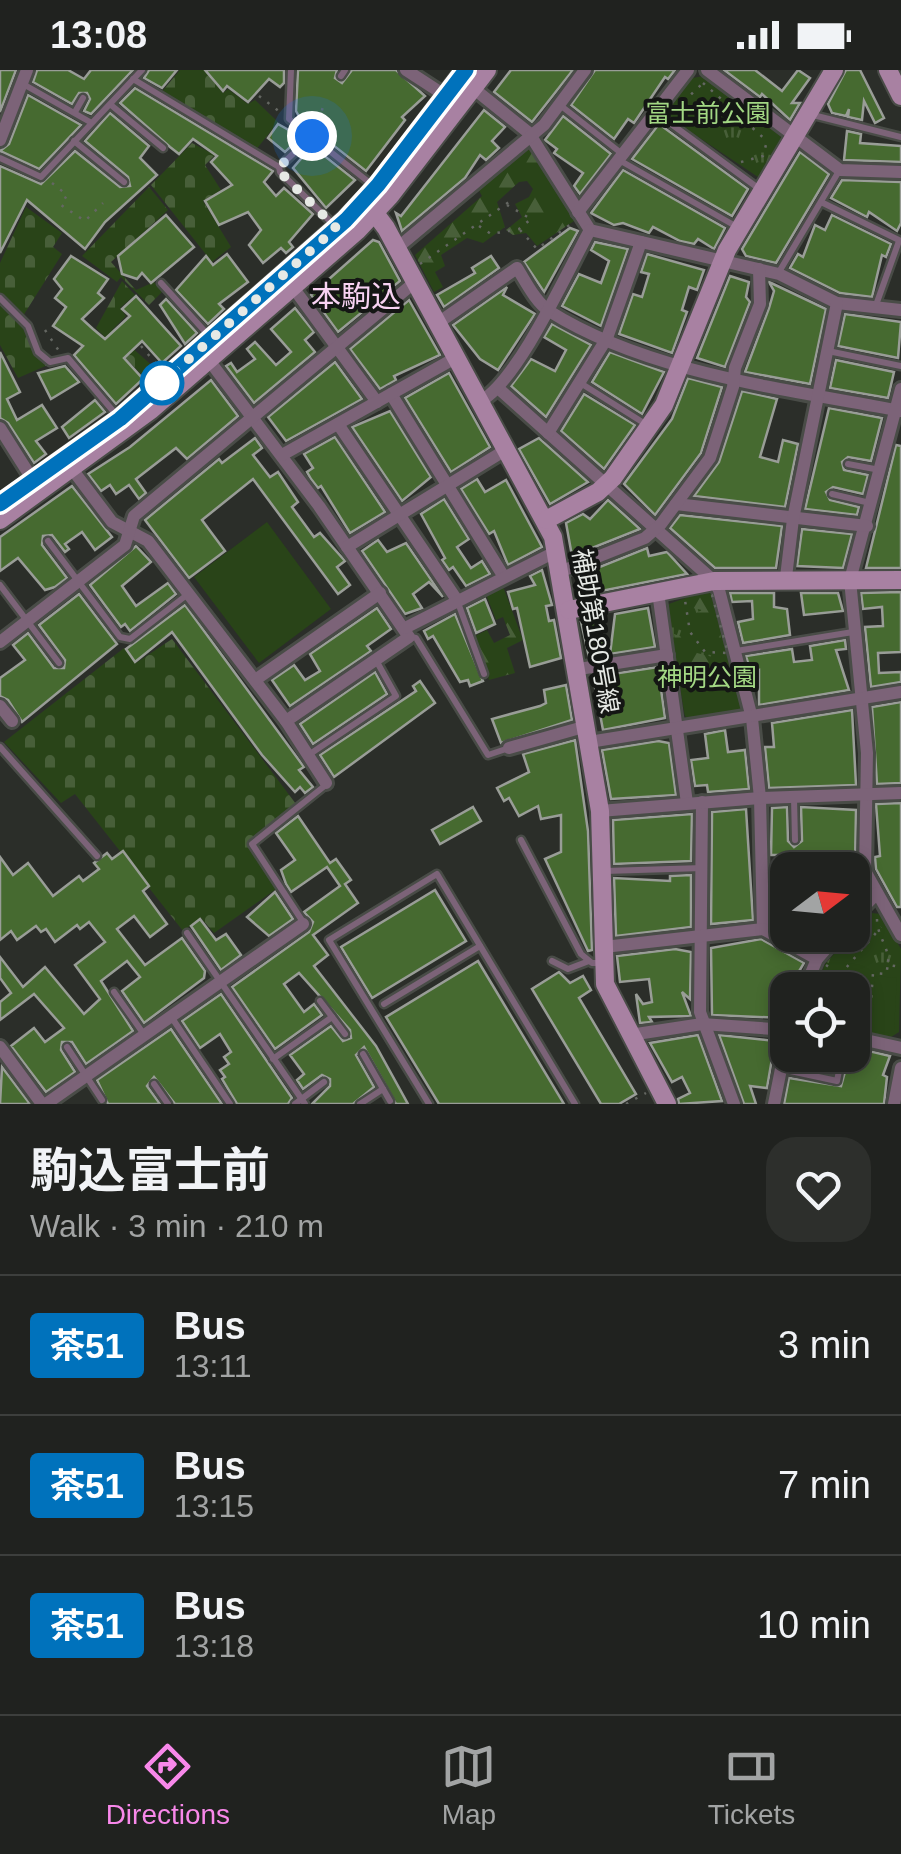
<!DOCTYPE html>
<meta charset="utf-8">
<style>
body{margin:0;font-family:Arial,"Noto Sans JP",sans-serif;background:#2d2f2c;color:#f1f3f6;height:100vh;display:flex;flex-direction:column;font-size:38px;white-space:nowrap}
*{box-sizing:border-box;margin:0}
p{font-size:32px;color:#a2a4a4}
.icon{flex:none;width:55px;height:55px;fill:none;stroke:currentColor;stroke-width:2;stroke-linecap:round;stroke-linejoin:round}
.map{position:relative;height:1034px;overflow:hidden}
.details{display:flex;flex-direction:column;background:#20221f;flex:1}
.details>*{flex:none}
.badge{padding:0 20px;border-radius:8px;font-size:35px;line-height:65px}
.needle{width:65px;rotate:74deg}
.buttons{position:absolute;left:770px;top:782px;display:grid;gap:20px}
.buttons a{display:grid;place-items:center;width:100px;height:100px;border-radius:20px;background:#20221f;box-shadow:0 5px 15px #0003,0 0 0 2px #3d3f3d;font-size:50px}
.you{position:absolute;width:50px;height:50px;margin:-25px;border:8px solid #fff;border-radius:50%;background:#1a73e8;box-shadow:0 0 0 15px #1a73e833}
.map>.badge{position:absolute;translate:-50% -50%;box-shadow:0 0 0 5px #fff}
.round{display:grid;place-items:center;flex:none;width:105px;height:105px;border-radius:30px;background:#2d2f2c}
.head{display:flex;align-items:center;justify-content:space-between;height:170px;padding:0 30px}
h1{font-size:48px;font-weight:700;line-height:75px}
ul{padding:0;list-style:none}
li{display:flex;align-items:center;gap:30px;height:140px;padding:0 30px;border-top:2px solid #3d3f3d}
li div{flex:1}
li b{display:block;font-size:38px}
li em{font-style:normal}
li .badge{min-width:110px;font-weight:700;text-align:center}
.status{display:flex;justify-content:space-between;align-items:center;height:70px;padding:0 50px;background:#20221f;direction:ltr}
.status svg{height:28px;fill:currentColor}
.tabs{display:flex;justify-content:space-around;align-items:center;height:140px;border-top:2px solid #3d3f3d;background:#20221f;font-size:28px;color:#a2a4a4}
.tabs a{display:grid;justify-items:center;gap:5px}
.tabs .selected{color:#f888ea}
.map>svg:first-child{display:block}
.grass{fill:url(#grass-tufts)}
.forest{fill:url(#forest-firs)}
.cemetery{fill:url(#cemetery-stones)}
.garden{fill:#294418}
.building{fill:#466a30;stroke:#999d97;stroke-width:2.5}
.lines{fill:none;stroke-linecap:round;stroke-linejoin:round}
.lane-casing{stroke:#494c47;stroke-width:11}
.street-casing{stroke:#494c47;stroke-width:18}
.secondary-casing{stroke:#494c47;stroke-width:22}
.path{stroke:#646762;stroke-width:2.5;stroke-dasharray:2.5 8;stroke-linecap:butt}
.lane{stroke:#7c6378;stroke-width:6}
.street{stroke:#7c6378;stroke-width:12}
.secondary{stroke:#a881a2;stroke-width:18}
.line-casing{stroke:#fff;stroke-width:22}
.line{stroke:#0072bc;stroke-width:15}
.walk{stroke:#e6e9e5;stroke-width:10;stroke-dasharray:0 18}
.stop-dot{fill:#fff;stroke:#0072bc;stroke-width:5}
.labels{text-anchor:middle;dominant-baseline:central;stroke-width:8;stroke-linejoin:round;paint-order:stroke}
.park-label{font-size:25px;fill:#a3d884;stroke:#141614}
.street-label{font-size:25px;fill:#e6e9e5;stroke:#141614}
.quarter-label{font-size:30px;fill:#f9d3f3;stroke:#141614}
</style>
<div class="status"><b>13:08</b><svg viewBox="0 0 49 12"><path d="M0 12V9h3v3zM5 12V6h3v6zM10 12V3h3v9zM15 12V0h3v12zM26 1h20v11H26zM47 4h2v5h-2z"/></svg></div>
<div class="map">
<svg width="901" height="1034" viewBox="0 0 901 1034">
<defs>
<pattern id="grass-tufts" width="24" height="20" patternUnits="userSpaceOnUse" patternTransform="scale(2.5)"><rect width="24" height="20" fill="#294418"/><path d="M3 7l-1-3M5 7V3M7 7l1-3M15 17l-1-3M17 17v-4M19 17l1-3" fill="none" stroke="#485f39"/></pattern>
<pattern id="forest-firs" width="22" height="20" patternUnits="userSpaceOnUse" patternTransform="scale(2.5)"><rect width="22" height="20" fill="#294418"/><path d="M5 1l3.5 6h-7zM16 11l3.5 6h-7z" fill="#485f39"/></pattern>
<pattern id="cemetery-stones" width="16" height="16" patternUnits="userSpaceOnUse" patternTransform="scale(2.5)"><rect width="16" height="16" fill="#294418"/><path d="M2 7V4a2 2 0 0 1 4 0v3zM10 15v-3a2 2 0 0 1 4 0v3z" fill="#485f39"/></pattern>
</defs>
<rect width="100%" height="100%" fill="#2b2e29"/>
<g class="grass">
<polygon points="704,6 780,64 782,74 761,109 667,46 665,37 687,9"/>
<polygon points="708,520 714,524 744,636 690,649 685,646 666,535"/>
<polygon points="871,843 881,844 901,879 899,962 891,967 853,963 852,920 815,920 825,894"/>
</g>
<g class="forest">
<polygon points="528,68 577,149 537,176 526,163 513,165 506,160 522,147 515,134 529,127 533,119 527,111 519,112 497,132 505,157 483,173 467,168 441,185 445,196 435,202 443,217 434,222 415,185 482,126 475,113"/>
<polygon points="502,514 523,570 507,578 515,603 489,610 475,566 487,560 494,573 510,565 503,547 496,550 485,522"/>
<path d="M703,524l9,5 11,47 -5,3c-20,-5 -22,-16 -26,-34l10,-5 -9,-2 -3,-11z"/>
<polygon points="674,564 688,569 697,583 728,591 735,612 682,621"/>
</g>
<g class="cemetery">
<polygon points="180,0 204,0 223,23 228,19 248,34 255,30 278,52 255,81 160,24"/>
<polygon points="192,73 215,85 205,95 221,120 203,131 231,177 212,192 151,115"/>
<polygon points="149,117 168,140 111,192 136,220 154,212 163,221 149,235 121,207 117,212 82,186"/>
<polygon points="26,137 62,163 53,177 62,184 23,246 0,223 0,193"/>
<polygon points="122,211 135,225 120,238 126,246 112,260 156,299 146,309 96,258"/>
<polygon points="0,231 25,257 36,283 50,294 18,308 0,275"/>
<polygon points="172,569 299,738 249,773 279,817 214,863 201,848 183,861 75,724 61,733 4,672 124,578 136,593"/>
</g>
<g class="garden">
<polygon points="267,452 331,539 259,593 194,507"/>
<polygon points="737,612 744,636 739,642 690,649 685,646 681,622"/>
<polygon points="875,906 897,908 894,959 889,963 872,961"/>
</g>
<g class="building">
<polygon points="0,0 16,0 0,42"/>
<polygon points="37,0 68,0 84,9 91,0 133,0 91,44 84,41 90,29 87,23 79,23 72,34 33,12"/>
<polygon points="149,0 177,0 162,18 144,8"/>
<polygon points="205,0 284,0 284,13 280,17 269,9 248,32 227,16 223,21"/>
<polygon points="298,0 337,0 335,8 342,13 352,0 396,0 425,26 402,47 405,50 366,101 301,50 296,41"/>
<polygon points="511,0 573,0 532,52 494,22"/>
<polygon points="595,0 675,0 668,9 665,7 634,53 628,49 614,69 571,35"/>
<polygon points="724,0 755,0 782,21 798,0 810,8 792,33 800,33 790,50 762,24 760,27"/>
<polygon points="846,0 860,0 884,48 875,53 864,31 862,50 848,47 849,39 846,46 832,43 828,34"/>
<polygon points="135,18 273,101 264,112 276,126 284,118 313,144 289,172 293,177 286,183 281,178 263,193 249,175 261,160 248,142 219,155 205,131 232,115 211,92 217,86 193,69 179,84 170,77 120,33"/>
<polygon points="28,25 81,55 39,99 0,81 9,74"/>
<polygon points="484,40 505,57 492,71 499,78 486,90 480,85 465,108 402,161 396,143 401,146"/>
<polygon points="110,43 149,76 140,88 157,105 105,152 85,179 27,130 0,183 0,96 41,114 75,81 120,117 130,116 128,107 85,71"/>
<polygon points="563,46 611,84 580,124 574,116 583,103 554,83 557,79 545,70"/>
<polygon points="278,54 301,67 285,82 268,68"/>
<polygon points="659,54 748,119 732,146 632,89"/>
<polygon points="847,61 861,64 860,73 901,76 901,92 844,90"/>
<polygon points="312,76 355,110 326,138 293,98"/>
<polygon points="800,82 829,104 776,193 746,186 742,179"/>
<polygon points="623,100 725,158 714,179 698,169 694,174 680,171 653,157 649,163 623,153 614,155 591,143"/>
<polygon points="842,110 901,112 901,153 897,161 869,142 867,147 831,128"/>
<polygon points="166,145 194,177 151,213 142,203 137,209 122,204 118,186"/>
<polygon points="832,145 891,174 886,187 882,185 872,227 840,223 790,198 798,184 803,187 815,155 825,160"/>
<polygon points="570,158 578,161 544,222 524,192"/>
<polygon points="373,170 379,172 400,211 338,262 311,225"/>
<polygon points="595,172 628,179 601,256 562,236 579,204 601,213 609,191 591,180"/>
<polygon points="227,184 248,212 219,234 224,239 208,254 176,220 206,186 213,195"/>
<polygon points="647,184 704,200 697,220 689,217 682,240 687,242 672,283 619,264 633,224 642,227 649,204 641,202"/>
<polygon points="71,186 108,209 98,223 104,228 82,249 93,259 105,269 130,246 122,239 136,226 181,276 162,293 142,271 124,288 143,309 116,334 74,285 83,276 53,256 66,237 55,228 62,219 54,209"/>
<polygon points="491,186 499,198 444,237 437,225 475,203 472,198"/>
<polygon points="730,206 749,212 746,227 750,232 725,297 697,288"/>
<polygon points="769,212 826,239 810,314 745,302 769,238 774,221"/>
<polygon points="507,217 503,225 535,244 498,300 480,289 453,255"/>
<polygon points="166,229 197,263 185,274 160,235"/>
<polygon points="409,230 440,285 394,306 396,310 380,319 350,279"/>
<polygon points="295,238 314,262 305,270 315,282 254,333 226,296 231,293 237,302 255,289 247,279 255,272 276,295 291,282 271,259"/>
<polygon points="845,244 901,252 898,288 838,276"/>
<polygon points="552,254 591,275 546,347 511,316 531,289 555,301 566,280 544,267"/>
<polygon points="0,282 20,322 7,329 17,350 42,335 57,358 36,371 46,384 34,393 8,353 0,348"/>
<polygon points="610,282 664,302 642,344 592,312"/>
<polygon points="836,290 894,302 888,328 830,318"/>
<polygon points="335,292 362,329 286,371 268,347"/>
<polygon points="65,296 79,312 51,329 38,303"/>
<polygon points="449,303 490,377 451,402 405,328"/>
<polygon points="688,308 722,317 701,383 655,445 624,414 672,349"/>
<polygon points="211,310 238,346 187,389 176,378 136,409 146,423 139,429 129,415 116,424 110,415 101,421 88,404 130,377"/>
<polygon points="742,321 777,329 760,387 778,392 783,370 798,374 785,437 694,426 719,392"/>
<polygon points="584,324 635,355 604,399 561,361"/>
<polygon points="95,330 105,342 69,368 62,357"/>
<polygon points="829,338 882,348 871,391 848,387 842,392 844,400 868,405 863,424 833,417 826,422 830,430 859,437 857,445 805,439"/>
<polygon points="390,341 431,407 402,431 352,357"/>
<polygon points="335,367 385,442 350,463 321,416 318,418 311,409 307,402 313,398 304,384"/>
<polygon points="255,368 262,378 253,385 270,407 278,402 298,432 292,437 314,467 320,463 345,491 337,497 350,515 338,524 253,409 202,450 225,481 189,508 145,450 219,389 222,393"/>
<polygon points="539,368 588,412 550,434 519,379"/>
<polygon points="896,375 901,376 901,498 866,498"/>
<polygon points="477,409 485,422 506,410 542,477 508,495 494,461 489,464 461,419"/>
<polygon points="72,416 112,467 95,480 82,462 65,474 69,479 65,482 52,465 43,466 42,475 67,508 55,517 45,520 18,488 0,501 0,467"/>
<polygon points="444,429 469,469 457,477 471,498 482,491 490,504 466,516 453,497 449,500 442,490 445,488 421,444"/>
<polygon points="608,430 640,459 572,486 566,453 583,444 590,449"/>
<polygon points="680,445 782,456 776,498 715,498 670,458"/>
<polygon points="802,459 852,464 843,498 797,496"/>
<polygon points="378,470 387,482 406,473 443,527 429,512 413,524 422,538 405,544 362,481"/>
<polygon points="136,476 151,492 122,516 136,536 168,513 176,524 130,561 125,554 121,557 90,515"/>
<polygon points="647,478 649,486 667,482 687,504 581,525 577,506"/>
<polygon points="542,500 552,535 546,536 549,551 554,550 561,588 530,597 517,538 513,539 508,522 535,515 530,506"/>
<polygon points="901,522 901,582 878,583 879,603 901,602 901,612 871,617 865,557 883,556 882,537 863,539 861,523"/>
<polygon points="730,523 774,523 774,537 787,539 790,565 743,573 738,552 753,549 752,531 732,532"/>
<polygon points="801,523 838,523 843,541 804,545"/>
<polygon points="79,524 117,574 22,652 8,630 0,626 0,608 25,590 13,575 28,563 54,598 64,598 65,590 39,555"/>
<polygon points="485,529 495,554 476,563 467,538"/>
<polygon points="185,535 304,697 299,700 313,717 305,723 300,717 295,722 262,685 172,562 135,592 126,579"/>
<polygon points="377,538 391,559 367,576 371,581 290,636 272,610 294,595 305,610 320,601 310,584"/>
<polygon points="648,538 655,577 610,584 615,544"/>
<polygon points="455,544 483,611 470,616 468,610 460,612 433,566 428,569 424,561"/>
<polygon points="599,547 608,584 589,587 581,552"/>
<polygon points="845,570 846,579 836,580 849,620 759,635 759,600 751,603 746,586 792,579 794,592 812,590 810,576"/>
<polygon points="658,597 665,648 603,660 593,607"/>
<polygon points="375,602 387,624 313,674 300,654"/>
<polygon points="420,611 435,633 334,707 320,685 416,621 413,616"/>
<polygon points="566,615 572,650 501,673 492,649 540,636 546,633 544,620"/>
<polygon points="901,632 901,713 877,714 872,637"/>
<polygon points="852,640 856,715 769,718 765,677 774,677 772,653"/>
<polygon points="725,660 728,682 745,680 749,719 708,722 707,715 695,716 691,690 708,688 705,664"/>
<polygon points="575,670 588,761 592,880 588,881 545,789 561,782 561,745 541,749 538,736 519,746 509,728 504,731 497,718 529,702 523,684"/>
<polygon points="658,671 669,673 676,725 611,729 602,680"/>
<polygon points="901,733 901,837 897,837 876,799 875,787 880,786 876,734"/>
<polygon points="473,737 481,751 440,774 432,760"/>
<polygon points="787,737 788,771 794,777 802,771 801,737 856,740 855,794 818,791 834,800 796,800 788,785 771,785 772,738"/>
<polygon points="746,739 753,850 711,854 712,742"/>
<polygon points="692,744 691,791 614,794 613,750"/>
<polygon points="298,746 330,793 336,789 351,810 345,814 358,833 313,865 328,885 314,896 376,976 408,1034 396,1034 364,977 356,985 374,1017 353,1034 312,1034 330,1016 330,1009 322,1005 303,1019 297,1010 304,1004 290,985 331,956 343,971 351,968 350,960 299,903 284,914 304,942 314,934 322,945 275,979 232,917 309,862 313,852 304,842 340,816 327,797 291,822 286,814 281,800 295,790 276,763"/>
<polygon points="123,781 149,816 143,821 167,854 150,867 134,846 117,859 145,895 182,868 205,901 204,908 144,953 122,921 140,907 127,891 101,911 133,961 86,994 72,972 62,972 61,980 75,1002 46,1022 11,976 34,958 45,972 64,958 34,924 0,950 0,932 11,923 0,908 0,887 23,917 45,897 84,944 100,929 75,895 105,872 89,852 80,859 77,855 55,872 46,859 41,862 36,856 17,870 11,861 0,870 0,787 13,805 28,793 53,826 79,806 83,811 99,799 94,793 107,783 112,789"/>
<polygon points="691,805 691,857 616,866 614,808 670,811 670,806"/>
<polygon points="435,820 466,871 372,928 341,877"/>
<polygon points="275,822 293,849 269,866 247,847"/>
<polygon points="200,849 216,870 226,864 241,885 221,900 191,856"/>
<polygon points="761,869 804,893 788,920 783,948 712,945 711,878"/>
<polygon points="675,879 691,882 690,929 682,922 691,946 649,947 652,952 640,953 636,924 643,934 652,932 649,909 620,912 617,886"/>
<polygon points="478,891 564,1034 439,1034 386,947"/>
<polygon points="559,902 570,913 583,906 591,920 579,928 636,1024 619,1034 601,1034 532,919"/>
<polygon points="221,924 292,1028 288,1034 237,1034 222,1009 225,1007 220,1000 229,994 224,987 231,982 220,964 200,978 182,951"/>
<polygon points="171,959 222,1034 175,1034 154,1007 147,1016 160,1034 108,1034 97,1010"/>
<polygon points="698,965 722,1031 679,1034 678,1029 690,1023 682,1007 672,1012 650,973"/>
<polygon points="719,965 775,971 767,1018 750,1016 756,1034 744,1034"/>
<polygon points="852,977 890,986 883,1005 887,1007 884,1034 784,1034 789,1008 841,1016"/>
<polygon points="794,985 835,987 832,1003 792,994"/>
<polygon points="2,997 30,1034 0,1034"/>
</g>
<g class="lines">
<defs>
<g id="lane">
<polyline points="291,0 289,49 375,117"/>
<polyline points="341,6 345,0"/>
<polyline points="133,9 279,97"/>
<polyline points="23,14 90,52"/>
<polyline points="111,35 163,78"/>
<polyline points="560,35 621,83"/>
<polyline points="75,42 83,28"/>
<polyline points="655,42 758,118"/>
<polyline points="809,44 901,67"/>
<polyline points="312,66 279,97 280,102 336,157"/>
<polyline points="74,71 124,112"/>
<polyline points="0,88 41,107 142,0"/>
<polyline points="619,90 739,158"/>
<polyline points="821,132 901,171"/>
<polyline points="779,202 839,101"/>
<polyline points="161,213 210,267"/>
<polyline points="0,228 28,256 38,282 50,292 68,288 119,348"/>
<polyline points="876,235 899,171"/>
<polyline points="828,281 901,296"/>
<polyline points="582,314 647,355"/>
<polyline points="848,394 880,400"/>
<polyline points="832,424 870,433"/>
<polyline points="48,471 120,567 130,569 188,524"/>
<polyline points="0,515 59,593"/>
<polyline points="457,530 484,604"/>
<polyline points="410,567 416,568 488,685 509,678"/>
<polyline points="736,581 853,562"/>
<polyline points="0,677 97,786"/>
<polyline points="310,684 396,626 377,592"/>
<polyline points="794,728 795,770"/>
<polyline points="521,770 581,884 592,893 601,893"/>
<polyline points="605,801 703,798"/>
<polyline points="303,852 252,774 327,714"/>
<polyline points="187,863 305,1034"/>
<polyline points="552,891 568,899 589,891"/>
<polyline points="114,922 143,963"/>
<polyline points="320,931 345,964"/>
<polyline points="384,934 480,876"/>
<polyline points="172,948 230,1034"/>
<polyline points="67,977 102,1030"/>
<polyline points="363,984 390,1031"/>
<polyline points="273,989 332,947"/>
<polyline points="781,999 837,1011 842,985"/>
<polyline points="154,1014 168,1034"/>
<polyline points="295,1034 324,1012"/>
<polyline points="360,1034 383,1019"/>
<polyline points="429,1034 329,870 437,804 575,1034"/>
</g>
<g id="street">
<polyline points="406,0 446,26 473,18 529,63 590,160 779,204 837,233 901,240"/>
<polyline points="707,0 840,100 901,102"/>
<polyline points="0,70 27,0"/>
<polyline points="578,142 688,0"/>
<polyline points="396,179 544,55 585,0"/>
<polyline points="292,216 377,332"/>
<path d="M438,253l79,-55c9,14 18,33 32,43 100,63 238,78 352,100"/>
<polyline points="205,285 319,436 409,567 286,651"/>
<polyline points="498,318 714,511 719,520 752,648 760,728 763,859"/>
<polyline points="901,319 850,510 867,683 865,801 901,865"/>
<polyline points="391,324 504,507"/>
<path d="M481,331c38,-22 86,-129 109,-171"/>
<polyline points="338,354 457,530"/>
<polyline points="0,358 36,415"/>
<polyline points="548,363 607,268 641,172"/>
<polyline points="282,385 457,287"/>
<polyline points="72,399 112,452 148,471 286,651 326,713"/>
<polyline points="676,434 867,456"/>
<polyline points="347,477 507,379"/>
<polyline points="562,501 645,468 661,454 710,388 733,317 735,298 760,234 759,199"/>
<polyline points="786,507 793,449 837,233"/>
<polyline points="658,522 687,733"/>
<polyline points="405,558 557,481"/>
<polyline points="0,572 125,475 134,446 415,212"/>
<polyline points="579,599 667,585"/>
<polyline points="255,610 380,523"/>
<polyline points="0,636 12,651"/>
<polyline points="589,672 901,622"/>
<polyline points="509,678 587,656"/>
<polyline points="702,732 700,942 734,1034"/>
<polyline points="600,741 760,728 901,723"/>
<polyline points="852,849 877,823"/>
<polyline points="604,877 763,859 817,889"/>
<polyline points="804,920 817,889 838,865"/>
<polyline points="630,965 702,954 788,960"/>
<polyline points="852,967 901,978"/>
<polyline points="0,977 42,1034"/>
<polyline points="46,1034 303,854"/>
<polyline points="774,1034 788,964"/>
<polyline points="894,1034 901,998"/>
</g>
<g id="secondary">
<polyline points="888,0 901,26"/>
<polyline points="365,130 386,158 553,467 600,741 605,914 667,1034"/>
<polyline points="0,434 119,349 346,149 376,118 465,0"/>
<polyline points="0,450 151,340 357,161 390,126 487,0"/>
<polyline points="546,450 598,422 613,408 664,335 727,180 834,0"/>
<polyline points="569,540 714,511 901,510"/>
</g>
</defs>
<use href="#lane" class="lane-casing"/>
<use href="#street" class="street-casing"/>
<use href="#secondary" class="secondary-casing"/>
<g class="path">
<polyline points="703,13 736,42 742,41"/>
<polyline points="259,26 280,42"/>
<polyline points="676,39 702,14"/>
<polyline points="737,44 767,71"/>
<polyline points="317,61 323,36"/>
<polyline points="741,92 763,86 767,71"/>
<polyline points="52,113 67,125 61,135 85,151 103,133"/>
<polyline points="479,156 491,164 519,159 531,149 507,135"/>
<polyline points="520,160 537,179 571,154"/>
<polyline points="420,194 509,132"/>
<polyline points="45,260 59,281"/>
<polyline points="141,276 158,296"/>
<polygon points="703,519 712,525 728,583 705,582 690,562 684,524"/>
<path d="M877,849c0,18 13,28 11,46l13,2"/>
<polyline points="826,895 840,905 833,920"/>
<polyline points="840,905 881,857"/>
<polyline points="852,946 869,948"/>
<polyline points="869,959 873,903 886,904 888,895"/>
<polyline points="626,1034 646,1023"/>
</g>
<use href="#lane" class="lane"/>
<use href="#street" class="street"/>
<use href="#secondary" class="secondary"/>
</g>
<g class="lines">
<defs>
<polyline id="line" points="0,434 120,349 346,150 378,115 466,0"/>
</defs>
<use href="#line" class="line-casing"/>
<use href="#line" class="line"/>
<polyline class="walk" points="162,313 336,158 280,102 279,97 312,66"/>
</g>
<circle class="stop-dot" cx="162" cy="313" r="20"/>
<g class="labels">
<g class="park-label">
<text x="708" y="43">富士前公園</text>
<text x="707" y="607">神明公園</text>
</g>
<g class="street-label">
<text transform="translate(596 561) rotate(80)">補助第180号線</text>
</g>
<g class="quarter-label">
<text x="356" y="226">本駒込</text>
</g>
</g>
</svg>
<div class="buttons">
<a><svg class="needle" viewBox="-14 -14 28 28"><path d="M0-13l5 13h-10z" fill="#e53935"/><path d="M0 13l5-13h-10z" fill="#a2a4a4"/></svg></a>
<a><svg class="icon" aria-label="locate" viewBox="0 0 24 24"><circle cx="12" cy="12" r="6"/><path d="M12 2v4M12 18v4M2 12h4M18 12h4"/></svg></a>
</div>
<div class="you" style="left:312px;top:66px"></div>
</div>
<section class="details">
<div class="head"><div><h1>駒込富士前</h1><p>Walk · 3 min · 210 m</p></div><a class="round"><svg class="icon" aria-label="heart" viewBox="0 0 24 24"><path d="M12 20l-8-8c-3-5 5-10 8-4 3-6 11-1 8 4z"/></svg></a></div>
<ul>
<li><span class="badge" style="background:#0072bc;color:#fff">茶51</span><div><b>Bus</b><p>13:11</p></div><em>3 min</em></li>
<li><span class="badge" style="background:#0072bc;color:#fff">茶51</span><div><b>Bus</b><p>13:15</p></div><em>7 min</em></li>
<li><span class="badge" style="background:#0072bc;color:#fff">茶51</span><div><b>Bus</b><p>13:18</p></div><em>10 min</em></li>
</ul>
</section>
<nav class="tabs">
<a class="selected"><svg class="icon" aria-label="directions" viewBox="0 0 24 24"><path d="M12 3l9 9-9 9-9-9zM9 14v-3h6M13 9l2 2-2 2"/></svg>Directions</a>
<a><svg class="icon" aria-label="map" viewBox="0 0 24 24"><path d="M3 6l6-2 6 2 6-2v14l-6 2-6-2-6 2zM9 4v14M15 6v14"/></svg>Map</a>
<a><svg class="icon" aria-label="tickets" viewBox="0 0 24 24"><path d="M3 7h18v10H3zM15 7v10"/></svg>Tickets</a>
</nav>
